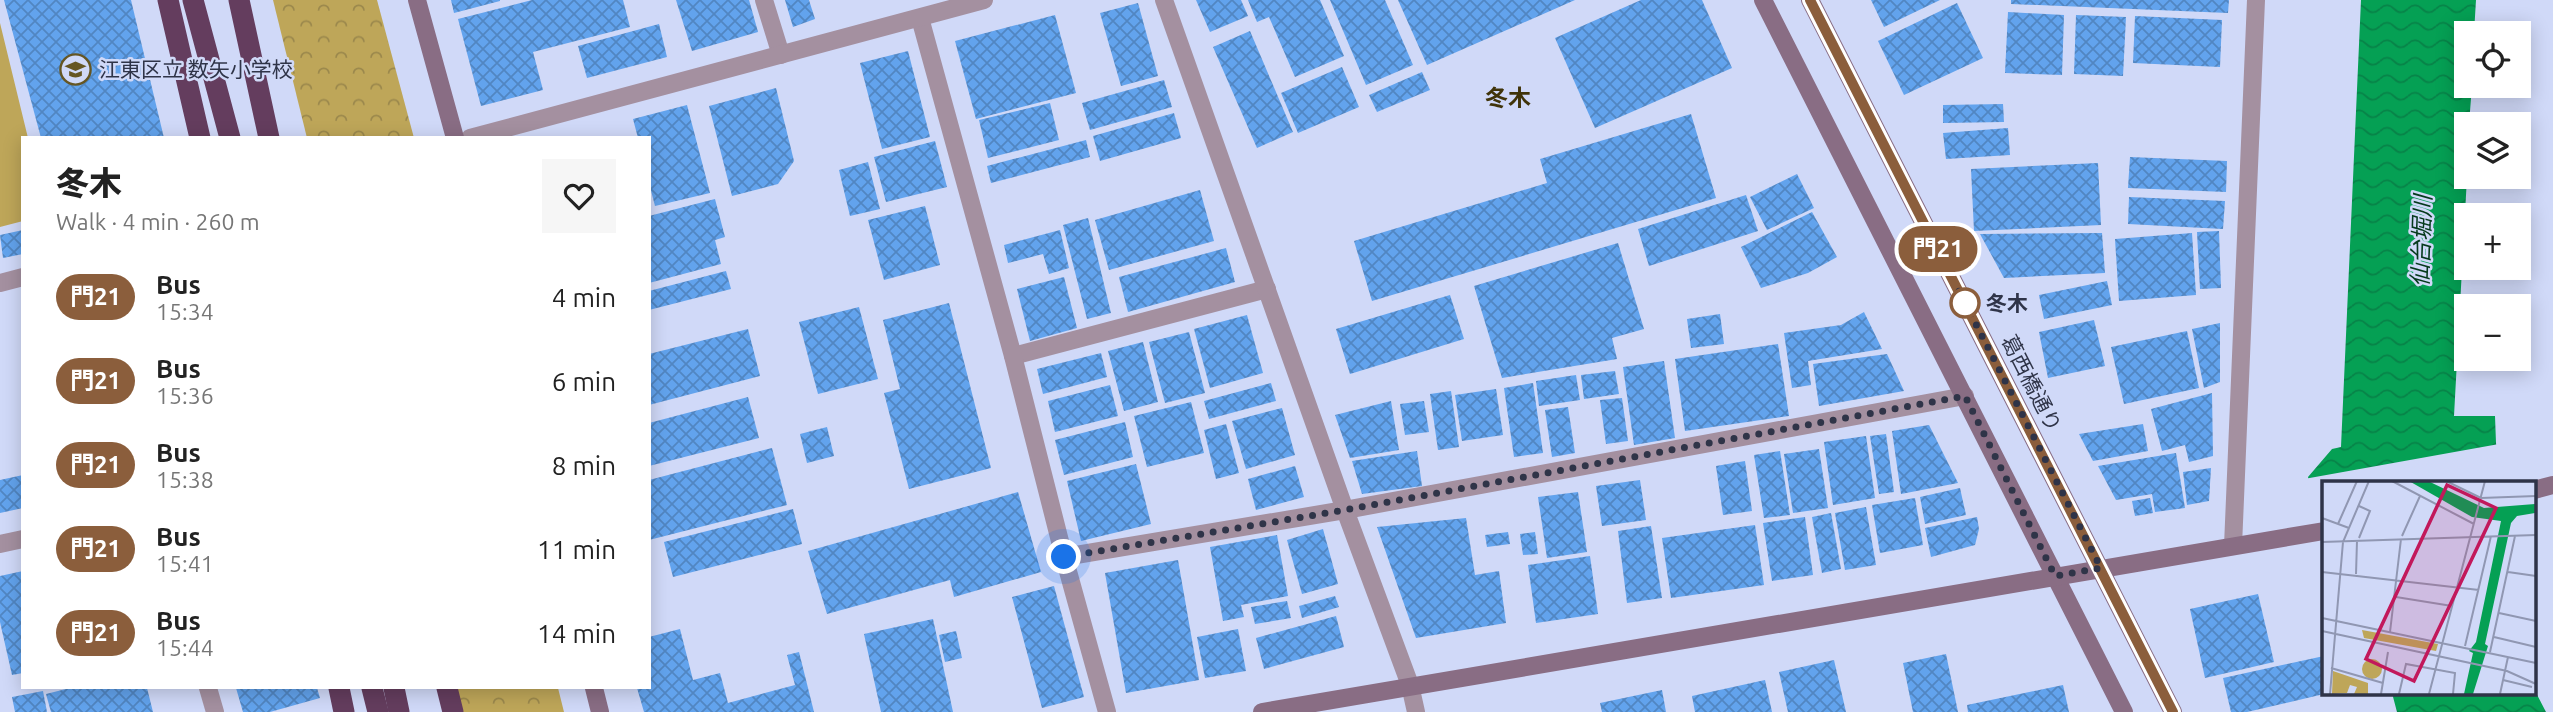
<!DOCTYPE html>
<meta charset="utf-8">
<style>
body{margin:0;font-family:Ubuntu,"Noto Sans JP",sans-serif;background:#f6f6f6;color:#222;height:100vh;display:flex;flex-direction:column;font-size:26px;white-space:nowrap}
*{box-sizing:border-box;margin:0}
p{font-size:23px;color:#767676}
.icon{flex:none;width:38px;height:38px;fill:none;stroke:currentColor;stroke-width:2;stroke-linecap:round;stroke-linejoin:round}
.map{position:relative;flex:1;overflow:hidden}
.details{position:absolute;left:21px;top:136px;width:630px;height:553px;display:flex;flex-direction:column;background:#fff;border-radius:0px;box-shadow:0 4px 18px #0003}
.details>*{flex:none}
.badge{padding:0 14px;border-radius:23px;font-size:24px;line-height:46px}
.fabs{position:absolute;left:2454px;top:21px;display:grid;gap:14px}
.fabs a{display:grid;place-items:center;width:77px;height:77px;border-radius:0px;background:#fff;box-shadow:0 4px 18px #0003;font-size:35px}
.you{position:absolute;width:35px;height:35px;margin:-18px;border:5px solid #fff;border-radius:50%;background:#1a73e8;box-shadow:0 0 0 10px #1a73e833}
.map>.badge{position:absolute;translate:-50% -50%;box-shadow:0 0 0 4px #fff}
.round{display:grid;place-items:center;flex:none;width:74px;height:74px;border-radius:0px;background:#f6f6f6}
.overview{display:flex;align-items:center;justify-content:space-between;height:119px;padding:0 35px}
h1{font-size:33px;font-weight:800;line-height:52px}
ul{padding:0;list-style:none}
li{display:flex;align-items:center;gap:21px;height:84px;padding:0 35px}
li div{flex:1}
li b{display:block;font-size:26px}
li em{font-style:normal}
li .badge{min-width:77px;font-weight:700;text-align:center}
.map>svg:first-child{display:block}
.green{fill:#bea659}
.park{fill:url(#park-crowns)}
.water{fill:url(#water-waves)}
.pier{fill:#d0d9f8}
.building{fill:url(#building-cross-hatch)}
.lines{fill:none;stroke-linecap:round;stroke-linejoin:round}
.lane{stroke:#a490a0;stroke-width:18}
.street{stroke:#a490a0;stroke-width:18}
.secondary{stroke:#896d84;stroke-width:18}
.highway{stroke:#643d5e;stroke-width:21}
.line-casing{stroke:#fff;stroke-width:16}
.line{stroke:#8b5e3c;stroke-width:10}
.walk{stroke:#2f3448;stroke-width:7;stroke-dasharray:0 12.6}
.stop-dot{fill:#fff;stroke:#8b5e3c;stroke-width:3.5}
.labels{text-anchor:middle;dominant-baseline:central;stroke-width:5;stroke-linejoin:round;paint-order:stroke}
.poi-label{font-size:21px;fill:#2f3448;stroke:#d0d9f8;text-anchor:start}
.stop-label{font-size:21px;font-weight:bold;fill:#2f3448;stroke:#d0d9f8;text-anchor:start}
.street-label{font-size:21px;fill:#2f3448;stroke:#d0d9f8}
.neighbourhood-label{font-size:23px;font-weight:bold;fill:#40340a;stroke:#d0d9f8}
.water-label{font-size:23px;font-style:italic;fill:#053a1c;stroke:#d0d9f8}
.inset-road{fill:none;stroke:#9097b2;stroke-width:2}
.view{fill:#c2185b;fill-opacity:0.15;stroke:#c2185b;stroke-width:3.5}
.inset-edge{fill:none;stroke:#2f3448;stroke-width:3.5}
</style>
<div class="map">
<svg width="2553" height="712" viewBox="0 0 2553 712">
<defs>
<pattern id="park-crowns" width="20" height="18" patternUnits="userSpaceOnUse" patternTransform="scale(1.75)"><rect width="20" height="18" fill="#bea659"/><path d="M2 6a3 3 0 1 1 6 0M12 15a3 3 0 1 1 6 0" fill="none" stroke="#9b884c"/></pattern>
<pattern id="water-waves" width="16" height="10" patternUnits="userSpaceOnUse" patternTransform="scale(1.75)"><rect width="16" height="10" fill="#05a054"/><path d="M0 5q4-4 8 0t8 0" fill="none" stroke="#078348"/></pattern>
<pattern id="building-cross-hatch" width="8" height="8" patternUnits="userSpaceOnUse" patternTransform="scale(1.75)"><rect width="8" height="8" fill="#62a3ed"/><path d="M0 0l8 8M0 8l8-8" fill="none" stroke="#5186c2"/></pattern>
</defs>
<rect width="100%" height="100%" fill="#d0d9f8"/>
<polygon class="green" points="0,23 28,138 23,138 23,221 0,227"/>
<g class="park">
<polygon points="273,0 377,0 414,138 307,138"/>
<polygon points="456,688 558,688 564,712 462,712"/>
</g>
<g class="water">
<polygon points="2361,0 2476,0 2474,33 2466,33 2466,86 2472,86 2469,124 2466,124 2467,177 2454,416 2495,416 2496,443 2501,483 2324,483 2324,548 2308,477 2332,449 2341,447"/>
<polygon points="2534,689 2546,712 2397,712 2392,693 2534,693"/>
</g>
<polygon class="pier" points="2499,444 2504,483 2324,483 2324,552 2320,549 2304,479"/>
<g class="building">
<polygon points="4,0 131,0 164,138 41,138"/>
<polygon points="451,0 500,0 500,1 454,13"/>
<polygon points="532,0 623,0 630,27 533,52 543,90 481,106 458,19"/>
<polygon points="676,0 749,0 758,32 692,51"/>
<polygon points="785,0 809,0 815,19 793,27"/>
<polygon points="1196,0 1241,0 1248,16 1210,32"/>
<polygon points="1248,0 1320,0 1344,56 1295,77 1269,17 1257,22"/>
<polygon points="1330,0 1385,0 1413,65 1366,85"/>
<polygon points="1398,0 1575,0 1427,65"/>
<polygon points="1641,0 1702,0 1732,68 1595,128 1555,38"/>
<polygon points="1871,0 1940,0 1884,27"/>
<polygon points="2011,0 2229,0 2228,13 2011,4"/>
<polygon points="1138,3 1158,76 1121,86 1100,13"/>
<polygon points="1957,3 1983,58 1904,95 1878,41"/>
<polygon points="2008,12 2064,15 2062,75 2005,73"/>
<polygon points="1055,15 1076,93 976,119 955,41"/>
<polygon points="2076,15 2126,17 2123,76 2074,74"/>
<polygon points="2135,16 2222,20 2220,67 2133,63"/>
<polygon points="659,24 667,57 587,78 578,46"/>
<polygon points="1250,31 1293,132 1257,148 1213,47"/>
<polygon points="908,51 930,137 882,149 860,63"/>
<polygon points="1342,67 1359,107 1298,133 1281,93"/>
<polygon points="1422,72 1430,90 1377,112 1369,95"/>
<polygon points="1164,80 1172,107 1090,130 1082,103"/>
<polygon points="776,88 794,161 778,184 732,196 709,106"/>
<polygon points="1050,103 1059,140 988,158 979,120"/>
<polygon points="2003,104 2004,122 1943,123 1943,105"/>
<polygon points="687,105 710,193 655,206 649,183 649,138 638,138 633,119"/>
<polygon points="1174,113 1181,138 1100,161 1093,136"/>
<polygon points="1691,114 1716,198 1372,301 1354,241 1547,183 1540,159"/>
<polygon points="2008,128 2010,155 1946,159 1943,133"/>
<polygon points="1086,140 1090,157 991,183 987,166"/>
<polygon points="935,141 947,187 886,202 874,157"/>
<polygon points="2130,157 2227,161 2226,192 2128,188"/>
<polygon points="868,162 880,209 850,216 839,170"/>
<polygon points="2098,163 2101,225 1974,231 1971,169"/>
<polygon points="1797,174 1814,208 1767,230 1750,197"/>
<polygon points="1200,190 1214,241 1109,270 1095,220"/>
<polygon points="1746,195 1758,231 1649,266 1638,229"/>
<polygon points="2129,197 2225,201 2223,229 2128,224"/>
<polygon points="715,199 725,237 715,240 721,264 649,283 649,216"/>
<polygon points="925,206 940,265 884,280 868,220"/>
<polygon points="1812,212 1837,257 1808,273 1761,288 1741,247"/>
<polygon points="1088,218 1111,313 1087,319 1063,225"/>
<polygon points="23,230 23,254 3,258 0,235"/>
<polygon points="1060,230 1069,268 1049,274 1043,254 1008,263 1004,245"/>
<polygon points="2219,231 2221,288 2200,289 2197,232"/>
<polygon points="2102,233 2105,273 2004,278 1980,234"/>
<polygon points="2192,233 2196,295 2119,301 2115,239"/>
<polygon points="1618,243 1644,329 1612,338 1617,359 1502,378 1474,286"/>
<polygon points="1226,248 1235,282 1128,312 1119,277"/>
<polygon points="726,271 731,289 649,310 649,291"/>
<polygon points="1064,277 1077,328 1030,341 1017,289"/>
<polygon points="2107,281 2112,305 2044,319 2039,295"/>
<polygon points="1450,295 1464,339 1350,374 1336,329"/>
<polygon points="949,303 991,468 909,489 884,393 900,389 883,320"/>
<polygon points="859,307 878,379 818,394 799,322"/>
<polygon points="1864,312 1882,349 1808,361 1811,385 1792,388 1784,333 1841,325"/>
<polygon points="1720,314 1724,344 1691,348 1687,319"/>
<polygon points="1247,315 1263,373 1210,388 1194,329"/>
<polygon points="2094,320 2105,366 2048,378 2039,332"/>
<polygon points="2220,323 2220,382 2204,388 2192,329"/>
<polygon points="748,329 760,376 649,405 649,354"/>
<polygon points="2187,331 2199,388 2124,404 2111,347"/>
<polygon points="1189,332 1205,393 1165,403 1149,342"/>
<polygon points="1143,342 1158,402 1124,411 1108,351"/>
<polygon points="1778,344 1789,416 1685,431 1675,359"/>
<polygon points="1101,353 1107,377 1043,394 1037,369"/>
<polygon points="1887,354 1904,391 1819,406 1813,364"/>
<polygon points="1664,361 1675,438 1634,445 1623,367"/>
<polygon points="1615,371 1619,394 1584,399 1581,375"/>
<polygon points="1576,375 1580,400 1539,406 1536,381"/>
<polygon points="1271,383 1276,401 1209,419 1204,401"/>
<polygon points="1533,383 1543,453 1514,457 1504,388"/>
<polygon points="1110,385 1118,416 1055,432 1048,401"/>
<polygon points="1496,389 1503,435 1462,441 1455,395"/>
<polygon points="1451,391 1459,447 1438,450 1430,394"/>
<polygon points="2212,393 2213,456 2189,462 2185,445 2162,451 2151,409"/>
<polygon points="748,397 759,438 649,466 649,423"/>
<polygon points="1622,398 1628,441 1606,444 1600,400"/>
<polygon points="1391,401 1399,450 1350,458 1335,415"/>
<polygon points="1424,401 1429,432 1405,435 1400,404"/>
<polygon points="1191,402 1204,453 1147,467 1134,416"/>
<polygon points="1568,407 1575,453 1552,457 1545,410"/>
<polygon points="1282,408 1295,455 1246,469 1232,421"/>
<polygon points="1125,422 1133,457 1064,475 1055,440"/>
<polygon points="1226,424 1239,473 1216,479 1204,430"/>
<polygon points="2143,424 2148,451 2093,461 2079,434"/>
<polygon points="1929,425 1958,483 1901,494 1892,431"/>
<polygon points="827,427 834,456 807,463 800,434"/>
<polygon points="1886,434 1894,492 1879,494 1870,436"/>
<polygon points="1866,436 1875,498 1833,505 1824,442"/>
<polygon points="772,448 787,505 649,540 649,480"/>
<polygon points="1819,449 1828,508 1793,513 1784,454"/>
<polygon points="1417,451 1422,486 1362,494 1352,461"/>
<polygon points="1780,451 1790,515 1764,518 1754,455"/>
<polygon points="2176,453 2185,508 2155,512 2152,494 2116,500 2098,466"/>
<polygon points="1745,461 1752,511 1723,515 1716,466"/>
<polygon points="1136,464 1151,524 1081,541 1067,481"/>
<polygon points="1295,466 1304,497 1256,510 1248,479"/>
<polygon points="2211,468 2209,501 2187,505 2183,472"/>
<polygon points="23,475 23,508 0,513 0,480"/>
<polygon points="1640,480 1646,520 1602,526 1596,486"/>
<polygon points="1960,488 1966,515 1925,524 1920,497"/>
<polygon points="1018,492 1041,572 954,597 950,580 827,614 808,551"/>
<polygon points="1578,492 1587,552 1547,558 1538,497"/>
<polygon points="1915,498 1923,545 1880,553 1872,505"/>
<polygon points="2150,498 2153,513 2135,516 2132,501"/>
<polygon points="1866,507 1876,565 1845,570 1835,513"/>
<polygon points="793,509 802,544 673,577 664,542"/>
<polygon points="1831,513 1841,569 1822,573 1812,517"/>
<polygon points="1805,517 1813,575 1772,581 1763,523"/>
<polygon points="1977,517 1979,529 1975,545 1931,557 1925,528"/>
<polygon points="1466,518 1475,575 1499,571 1506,623 1416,638 1377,527"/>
<polygon points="1755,525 1764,585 1671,598 1662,538"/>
<polygon points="1651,526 1662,598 1627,603 1618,531"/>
<polygon points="1323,529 1338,584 1302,594 1287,540"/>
<polygon points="1508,532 1510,544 1487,547 1485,535"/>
<polygon points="1535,532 1538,554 1523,555 1520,534"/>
<polygon points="1277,535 1288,596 1241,605 1244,617 1223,621 1210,547"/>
<polygon points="1590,556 1598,614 1536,623 1528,565"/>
<polygon points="1178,560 1199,680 1126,693 1105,573"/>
<polygon points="23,571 23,673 12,675 0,622 0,576"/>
<polygon points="1054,586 1084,697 1042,708 1012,597"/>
<polygon points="2258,594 2274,662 2205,678 2190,609"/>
<polygon points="1335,596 1339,607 1302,618 1299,606"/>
<polygon points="1287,601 1291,618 1255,624 1251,607"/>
<polygon points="1336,616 1344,647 1264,669 1256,638"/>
<polygon points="933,619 953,712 881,712 864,634"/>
<polygon points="680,629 693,680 720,673 728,703 795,685 787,655 799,652 814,712 644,712 637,688 649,688 649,637"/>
<polygon points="1238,629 1246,671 1205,678 1197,637"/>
<polygon points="956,631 962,658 945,662 939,635"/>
<polygon points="1946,654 1958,712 1913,712 1903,663"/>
<polygon points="2324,656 2324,694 2247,712 2231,712 2223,678"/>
<polygon points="1834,660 1846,712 1788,712 1779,672"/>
<polygon points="1765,680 1772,712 1695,712 1692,696"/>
<polygon points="2063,685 2069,712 1968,712 1967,705"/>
<polygon points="70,688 147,688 153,712 51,712 46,694"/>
<polygon points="236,688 317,688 320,698 270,712 243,712"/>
<polygon points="1662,690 1666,712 1602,712 1600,703"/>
<polygon points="43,691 47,712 15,712 12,697"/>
</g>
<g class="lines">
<g class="lane">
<polyline points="764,0 781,55"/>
<polyline points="1013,356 1267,289"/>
<polyline points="1064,557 1345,510 1965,396"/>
</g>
<g class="street">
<polyline points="1164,0 1345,510 1410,685 1416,712"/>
<polyline points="920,18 1013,356 1064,557 1107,712"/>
<polyline points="470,138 984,0"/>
<polyline points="0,283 23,277"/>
<polyline points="0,544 23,539"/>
<polyline points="2233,546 2256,0"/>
<polyline points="208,688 215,712"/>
</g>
<g class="secondary">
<polyline points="417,0 455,138"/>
<polyline points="1763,0 2124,712"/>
<polyline points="1810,0 2173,712"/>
<polyline points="2534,490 2553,485"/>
<polyline points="594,688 600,712"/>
<polyline points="1262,712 2324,531"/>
</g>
<g class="highway">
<polyline points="168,0 200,138"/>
<polyline points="193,0 230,138"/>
<polyline points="239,0 269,138"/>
<polyline points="339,688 344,712"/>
<polyline points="372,688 378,712"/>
<polyline points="394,688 399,712"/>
<polyline points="447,688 453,712"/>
</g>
</g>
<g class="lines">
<defs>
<polyline id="line" points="1810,0 2173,712"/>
</defs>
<use href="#line" class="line-casing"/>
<use href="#line" class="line"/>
<polyline class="walk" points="1064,557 1345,510 1965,396 2055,576 2101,568 1959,291 1965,303"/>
</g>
<defs>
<symbol id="school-ring" viewBox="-11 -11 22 22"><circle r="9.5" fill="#d0d9f8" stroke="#655623" stroke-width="1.5"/><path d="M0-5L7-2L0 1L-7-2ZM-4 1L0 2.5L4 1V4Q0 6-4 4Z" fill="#655623"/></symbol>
</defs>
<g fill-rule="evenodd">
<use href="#school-ring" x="58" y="52" width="35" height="35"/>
</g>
<circle class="stop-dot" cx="1965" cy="303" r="14"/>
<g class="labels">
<g class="poi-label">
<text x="99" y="69">江東区立 数矢小学校</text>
</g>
<g class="stop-label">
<text x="1986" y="303">冬木</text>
</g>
<g class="street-label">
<text transform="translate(2032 383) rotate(63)">葛西橋通り</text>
</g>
<g class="neighbourhood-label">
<text x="1508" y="97">冬木</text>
</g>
<g class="water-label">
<text transform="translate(2421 241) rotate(-88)">仙台堀川</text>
</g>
</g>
<g transform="translate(2322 481)">
<rect width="214" height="214" fill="#d0d9f8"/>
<path d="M40 188a10 10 0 1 1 20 0a10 10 0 1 1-20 0Z" fill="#bea659"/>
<path d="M11,190l35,12v11h-14l3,-7 -7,-2 -3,8 -15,1z" fill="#bea659"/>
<path d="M40,149l76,14 -2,7 -72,-13z" fill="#bea659"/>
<path d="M87,0h19l56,27 51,-4v9l-18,3 -6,7 -26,121 3,2 -15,48h-9l9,-41 -4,-2 7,-9 25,-121 -29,-4z" fill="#05a054"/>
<path class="inset-road" d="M70,0l82,43M124,0l35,17 55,-2M37,25l11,5 -11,27M0,37l27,10M16,43l19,-43M80,55l18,-40M0,61l214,-7M0,91l157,18M186,91l28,4M34,93l1,-33M74,116l56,9M177,132l37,8M0,137l214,45M0,150l185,40 29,13M68,151l11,-93M172,156l42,10M143,165l26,-110M168,171l25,-116M9,187l52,15M181,199l29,7M8,213l13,-152 26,-61M59,213l7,-42M77,213l7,-30 49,9 -2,21M107,213l56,-213M178,213l8,-37"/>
<path class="view" d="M125,4l49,23 -82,173 -48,-22z"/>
<rect width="214" height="214" class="inset-edge"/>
</g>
</svg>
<div class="fabs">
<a><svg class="icon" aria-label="locate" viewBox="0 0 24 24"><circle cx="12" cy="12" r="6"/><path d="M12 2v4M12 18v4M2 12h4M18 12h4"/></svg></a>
<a><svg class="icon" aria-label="layers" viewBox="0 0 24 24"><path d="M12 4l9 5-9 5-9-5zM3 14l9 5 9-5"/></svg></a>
<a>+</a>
<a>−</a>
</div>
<div class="you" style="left:1064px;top:557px"></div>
<b class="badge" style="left:1938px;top:249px;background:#8b5e3c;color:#fff">門21</b>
<section class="details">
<div class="overview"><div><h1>冬木</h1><p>Walk · 4 min · 260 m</p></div><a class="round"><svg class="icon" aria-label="heart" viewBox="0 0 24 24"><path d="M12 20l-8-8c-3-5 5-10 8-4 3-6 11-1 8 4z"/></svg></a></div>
<ul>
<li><span class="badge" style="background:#8b5e3c;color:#fff">門21</span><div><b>Bus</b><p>15:34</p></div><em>4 min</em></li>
<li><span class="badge" style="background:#8b5e3c;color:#fff">門21</span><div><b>Bus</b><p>15:36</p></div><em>6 min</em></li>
<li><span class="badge" style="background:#8b5e3c;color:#fff">門21</span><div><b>Bus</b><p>15:38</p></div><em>8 min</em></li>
<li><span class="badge" style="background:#8b5e3c;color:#fff">門21</span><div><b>Bus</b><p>15:41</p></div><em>11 min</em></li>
<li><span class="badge" style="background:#8b5e3c;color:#fff">門21</span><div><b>Bus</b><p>15:44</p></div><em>14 min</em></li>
</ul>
</section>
</div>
